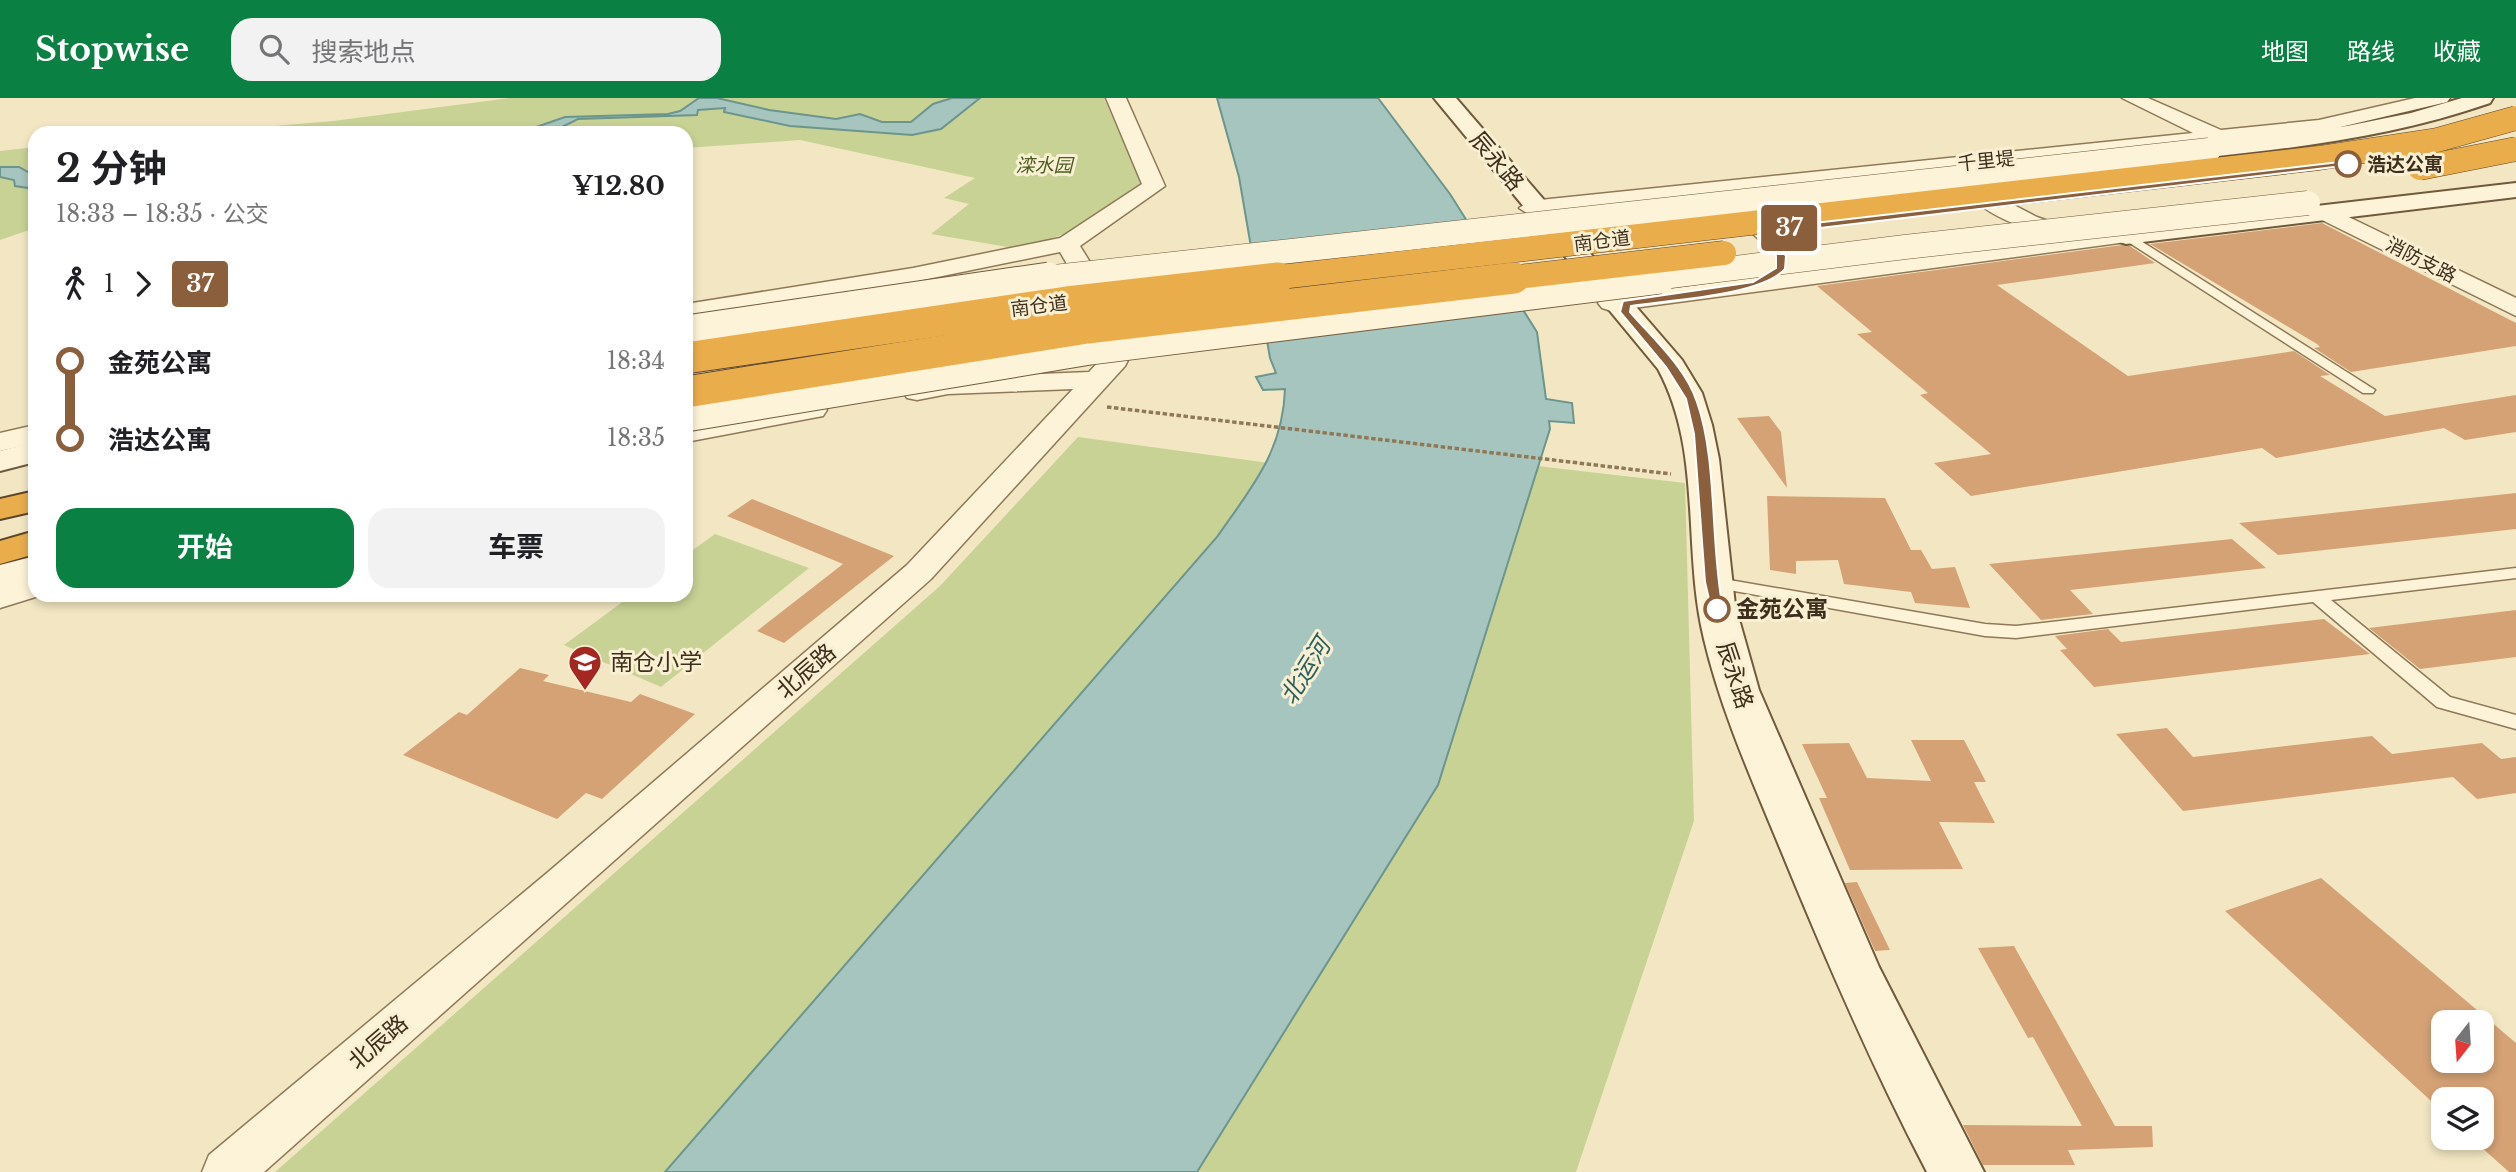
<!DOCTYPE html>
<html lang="zh">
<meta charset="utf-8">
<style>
body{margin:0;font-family:"Libre Baskerville","Noto Sans SC",serif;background:#f2f2f2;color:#202124;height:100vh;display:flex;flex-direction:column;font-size:26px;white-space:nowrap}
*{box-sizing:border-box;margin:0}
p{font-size:23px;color:#757577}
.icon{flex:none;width:38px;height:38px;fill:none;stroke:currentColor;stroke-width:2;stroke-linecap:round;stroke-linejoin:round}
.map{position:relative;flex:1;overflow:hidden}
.sheet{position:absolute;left:28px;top:28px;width:665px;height:476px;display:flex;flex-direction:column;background:#fff;border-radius:21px;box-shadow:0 4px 10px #0003}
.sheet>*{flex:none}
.badge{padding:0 14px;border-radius:5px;font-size:24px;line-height:46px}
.needle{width:46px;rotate:197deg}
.fabs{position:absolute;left:2431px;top:912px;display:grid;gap:14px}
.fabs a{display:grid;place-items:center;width:63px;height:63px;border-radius:14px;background:#fff;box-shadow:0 4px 10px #0003;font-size:35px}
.map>.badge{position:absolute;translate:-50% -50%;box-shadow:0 0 0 4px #fff}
.legs{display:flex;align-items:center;gap:10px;height:77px;padding:0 28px;font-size:23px}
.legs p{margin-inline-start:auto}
.summary{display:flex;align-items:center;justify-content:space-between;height:119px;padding:0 28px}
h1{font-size:38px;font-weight:700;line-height:52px}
.button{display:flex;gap:14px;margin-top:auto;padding:14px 28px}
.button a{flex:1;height:80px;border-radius:21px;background:#0b8043;color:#fff;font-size:28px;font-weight:700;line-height:80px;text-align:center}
.button a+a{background:#f2f2f2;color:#202124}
ul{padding:0 28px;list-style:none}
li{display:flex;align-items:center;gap:24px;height:77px;font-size:26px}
li i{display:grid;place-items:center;width:10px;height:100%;margin:0 9px;background:currentColor}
li i::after{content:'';width:18px;height:18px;margin:-9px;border:5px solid;border-radius:50%;background:#fff}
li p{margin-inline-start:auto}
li:first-child i{background:linear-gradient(#0000 50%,currentColor 0)}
li:last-child i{background:linear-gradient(currentColor 50%,#0000 0)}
header{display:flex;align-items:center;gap:42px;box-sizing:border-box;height:98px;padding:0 35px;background:#0b8043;color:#fff}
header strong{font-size:33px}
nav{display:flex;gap:38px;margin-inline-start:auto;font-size:24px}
.search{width:490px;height:63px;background:#f2f2f2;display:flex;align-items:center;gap:18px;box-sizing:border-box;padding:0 24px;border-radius:21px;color:#757577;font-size:26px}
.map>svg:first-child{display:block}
.green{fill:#c8d295}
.water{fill:#a6c5be;stroke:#6b958d;stroke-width:2}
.building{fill:#d5a275;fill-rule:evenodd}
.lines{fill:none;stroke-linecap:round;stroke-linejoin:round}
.lane-casing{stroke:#8f7857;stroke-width:3}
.street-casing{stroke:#8f7857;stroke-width:3}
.secondary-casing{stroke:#71593b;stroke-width:4}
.highway-casing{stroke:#5d452c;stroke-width:4}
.path{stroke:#8f7857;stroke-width:3.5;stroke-dasharray:4.5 2.5;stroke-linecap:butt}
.lane{fill:#fcf3d8;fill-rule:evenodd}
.street{fill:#fcf3d8;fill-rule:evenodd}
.secondary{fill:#fcf3d8;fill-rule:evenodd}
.highway{fill:#eaad4c;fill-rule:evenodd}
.secondary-bridge-far1-casing{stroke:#71593b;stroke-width:25;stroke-linecap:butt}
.secondary-bridge-casing{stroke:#71593b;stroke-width:33;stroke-linecap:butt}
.highway-bridge-far1-casing{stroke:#5d452c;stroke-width:25;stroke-linecap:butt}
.highway-bridge-casing{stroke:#5d452c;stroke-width:33;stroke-linecap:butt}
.secondary-bridge-far1{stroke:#fcf3d8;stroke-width:24}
.secondary-bridge{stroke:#fcf3d8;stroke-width:31}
.highway-bridge-far1{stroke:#eaad4c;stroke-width:24}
.highway-bridge{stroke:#eaad4c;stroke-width:31}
.line-1{fill:#8b5e3c;stroke:#fff;stroke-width:2}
.stop-1-dot{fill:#fff;stroke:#8b5e3c;stroke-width:3.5}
.labels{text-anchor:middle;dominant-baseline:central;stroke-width:6;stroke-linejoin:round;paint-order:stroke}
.far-street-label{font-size:19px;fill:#3e2f1d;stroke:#f9f0d4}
.far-stop-label{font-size:19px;font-weight:bold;fill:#3e2f1d;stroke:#f9f0d4;text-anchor:start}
.far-park-label{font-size:19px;font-style:italic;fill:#4a5c21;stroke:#f9f0d4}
.street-label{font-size:23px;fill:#3e2f1d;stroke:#f9f0d4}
.stop-label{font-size:23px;font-weight:bold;fill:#3e2f1d;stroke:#f9f0d4;text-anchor:start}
.poi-label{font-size:23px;fill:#3e2f1d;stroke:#f9f0d4;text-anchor:start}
.water-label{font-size:24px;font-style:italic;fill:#2b5f5e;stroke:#f9f0d4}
</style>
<header>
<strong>Stopwise</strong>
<div class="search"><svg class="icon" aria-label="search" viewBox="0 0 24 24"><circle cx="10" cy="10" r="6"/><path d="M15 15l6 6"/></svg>搜索地点</div>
<nav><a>地图</a><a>路线</a><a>收藏</a></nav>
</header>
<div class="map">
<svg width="2516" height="1074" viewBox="0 0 2516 1074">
<rect width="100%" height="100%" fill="#f3e7c3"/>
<g class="green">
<polygon points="510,0 1104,0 1141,85 1064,136 1020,151 931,136 969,106 944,100 975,80 800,42 686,50 686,35 195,35 333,23"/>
<polygon points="35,49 35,130 0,142 0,53"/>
<polygon points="1078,339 1269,365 1217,439 665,1074 275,1074 940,488"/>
<polygon points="1537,368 1685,385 1694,723 1576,1074 1197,1074 1438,687"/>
<polygon points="715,436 809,470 661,589 564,547 632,497 686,497 686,457"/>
</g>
<g class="water">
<polygon points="699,0 717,0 769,12 836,21 860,16 882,24 911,24 933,6 952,0 980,0 941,31 912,37 790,28 724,14 725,10 698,12 697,17 578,21 558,31 519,35 565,19 668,16 680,13"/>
<path d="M1217,0h161l72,96 87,138 9,67 26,4 2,20 -25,-2 1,8 -112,356 -241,387h-532l552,-635c34,-49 66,-85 68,-148l-22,1 -7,-13 20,-4 -6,-15 -31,-181z"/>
<polygon points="0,69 19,69 35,78 35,91 15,88 14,82 0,79"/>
</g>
<g class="building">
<polygon points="2322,125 2516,225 2516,248 2351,274 2314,250 2320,249 2317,246 2150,146"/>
<polygon points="2122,147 2130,148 2155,165 1997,187 2128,278 2294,253 2330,277 2320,278 2385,318 2516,297 2516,334 2465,342 2444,330 2276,360 2262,350 1971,398 1934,365 1991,356 1920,297 1928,295 1857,236 1872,234 1817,188"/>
<polygon points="1769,318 1781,334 1787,390 1737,320"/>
<polygon points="2516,395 2516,431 2278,457 2239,425"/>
<polygon points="1767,398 1885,400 1911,452 1921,452 1932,471 1955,469 1970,510 1915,505 1911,494 1844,486 1838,462 1796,463 1796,476 1770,472"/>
<polygon points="752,401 894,458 784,545 757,533 843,466 727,418"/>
<polygon points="2232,441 2266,470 2070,492 2093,516 2041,522 1989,466"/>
<polygon points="2516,512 2516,559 2420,571 2369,530"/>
<polygon points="2324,521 2370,556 2094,589 2060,552 2067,551 2055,538 2108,531 2121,544"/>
<polygon points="520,570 549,577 543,583 631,604 640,596 695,616 602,701 586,695 557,721 403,657 459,614 467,617"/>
<polygon points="2167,630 2193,659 2372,638 2392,656 2482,645 2501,661 2516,659 2516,695 2477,701 2453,679 2183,713 2116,636"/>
<polygon points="1911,642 1964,642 1986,684 1974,684 1995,725 1939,724 1963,771 1850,772 1819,700 1827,700 1802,646 1849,645 1867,680 1931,683"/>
<path d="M2321,780l195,165v129h-7l-38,-34h11v-39h-39v13l-218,-201zM2443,924h39v38h-39z"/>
<polygon points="1857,784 1890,852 1875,853 1845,785"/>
<polygon points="2014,848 2115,1028 2152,1028 2153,1049 2068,1052 2075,1067 1983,1067 1963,1027 2082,1028 2033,939 2028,940 1978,850"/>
</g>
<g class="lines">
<defs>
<g id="lane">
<polygon points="2122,136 2130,136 2375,292 2373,295 2363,295 2122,140"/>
<polygon points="2516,470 2516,480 2331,502 2450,599 2516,617 2516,631 2437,609 2313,504 2016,540 1985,538 1712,489 1704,484 1712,479 1985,526 2016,528"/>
</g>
<g id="street">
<polygon points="1106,0 1126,0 1165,88 1080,148 1119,211 1128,262 1125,268 931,481 264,1074 202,1074 209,1057 547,775 907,467 1073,291 948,296 917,302 907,300 903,294 907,288 948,280 1089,274 1101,261 1093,211 1060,154 913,184 686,222 686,206 913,170 1060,140 1142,86"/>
<path d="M2122,0h26l73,32 98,-10 96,-22h35l-3,4 -128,30 -351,37 21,23 48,25 49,17 40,-5 8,2 4,5 -4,5 -523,70 -9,-3 -4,-5 4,-5 148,-20 19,-12c-4,-44 -42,-36 -56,-57l11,-7c25,6 80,38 67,70l265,-34c-41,-12 -81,-26 -105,-64l3,-4 -424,45 -11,-7 11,-7 663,-68z"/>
<polygon points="2326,108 2516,200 2516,218 2318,120 2315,115 2318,110"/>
<polygon points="813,303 823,306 827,312 823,318 686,344 686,326"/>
<polygon points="35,327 35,345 0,353 0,335"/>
<polygon points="35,477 35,497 42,497 0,510 0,488"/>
</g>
<g id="secondary">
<path d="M1434,0h22l226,262 20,33 10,32 7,34 16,146 24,85 120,277 105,205h-57c-55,-105 -102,-214 -147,-324 -28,-68 -59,-137 -76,-209 -22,-90 -1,-187 -46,-270z"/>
<path d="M2462,0h31l-3,5c-92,32 -185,44 -281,54l-11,-7 11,-7 138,-17 64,-13z"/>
<polygon points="2516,85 2516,99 2126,146 2117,143 2113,138 2117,133 2126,130"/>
<polygon points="35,344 35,364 0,373 0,353"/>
<polygon points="35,458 35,480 0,489 0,467"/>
</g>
<g id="highway">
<polygon points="35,393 35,413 0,421 0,401"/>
<polygon points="35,433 35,456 0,466 0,443"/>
</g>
</defs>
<use href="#lane" class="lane-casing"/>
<use href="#street" class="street-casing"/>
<use href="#secondary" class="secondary-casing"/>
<use href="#highway" class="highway-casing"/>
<polyline class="path" points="1107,309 1671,376"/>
<use href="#lane" class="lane"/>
<use href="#street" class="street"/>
<use href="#secondary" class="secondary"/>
<use href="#highway" class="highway"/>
<defs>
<g id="secondary-bridge-far1">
<polyline points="1036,181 2209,52"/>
<polyline points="1646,181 1905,149 2308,105"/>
</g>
<g id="secondary-bridge">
<polyline points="686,233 1049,180"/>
<polyline points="686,318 1090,251 1660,180"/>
</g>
<g id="highway-bridge-far1">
<polyline points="2420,70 2516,51"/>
<polyline points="1263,181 2319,60 2437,42 2516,20"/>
<polyline points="1500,181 1724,155"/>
</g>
<g id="highway-bridge">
<polyline points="686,260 1067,204 1278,180"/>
<polyline points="686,294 1087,230 1514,180"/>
</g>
</defs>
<use href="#secondary-bridge-far1" class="secondary-bridge-far1-casing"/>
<use href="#secondary-bridge" class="secondary-bridge-casing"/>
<use href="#highway-bridge-far1" class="highway-bridge-far1-casing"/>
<use href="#highway-bridge" class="highway-bridge-casing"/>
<use href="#secondary-bridge-far1" class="secondary-bridge-far1"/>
<use href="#secondary-bridge" class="secondary-bridge"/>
<use href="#highway-bridge-far1" class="highway-bridge-far1"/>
<use href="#highway-bridge" class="highway-bridge"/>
</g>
<path class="line-1" d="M2348,63l3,4 -582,69 17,22 -1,13c-24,27 -116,31 -154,37l-1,6c23,26 56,56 67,90 21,59 13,142 26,207l-11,3 -7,-30 -11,-148 -8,-35 -20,-32 -46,-55 3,-11 130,-19 23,-14v-12l-18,-24 5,-3z"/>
<defs>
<symbol id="school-pin" viewBox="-11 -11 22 30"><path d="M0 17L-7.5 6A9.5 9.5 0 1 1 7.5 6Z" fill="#a52721" stroke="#f9f0d4"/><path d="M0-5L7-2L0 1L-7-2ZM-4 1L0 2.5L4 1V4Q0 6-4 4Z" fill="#fff"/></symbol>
</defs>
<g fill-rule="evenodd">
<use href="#school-pin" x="566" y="545" width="38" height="52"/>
</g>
<g class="stop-1-dot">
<circle cx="2348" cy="66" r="12"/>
<circle cx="1717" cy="511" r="12"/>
</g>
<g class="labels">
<g class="far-street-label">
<text transform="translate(1986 63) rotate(-6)">千里堤</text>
<text transform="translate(1602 143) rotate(-7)">南仓道</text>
<text transform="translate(2421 162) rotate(27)">消防支路</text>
<text transform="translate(1039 208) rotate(-7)">南仓道</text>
</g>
<g class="far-stop-label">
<text x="2367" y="66">浩达公寓</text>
</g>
<g class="far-park-label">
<text x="1044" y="67">滦水园</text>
</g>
<g class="street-label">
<text transform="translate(1497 63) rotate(50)">辰永路</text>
<text transform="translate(806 573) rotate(-41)">北辰路</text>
<text transform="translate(1735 577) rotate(72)">辰永路</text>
<text transform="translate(378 944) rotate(-41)">北辰路</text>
</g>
<g class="stop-label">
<text x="1736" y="511">金苑公寓</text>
</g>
<g class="poi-label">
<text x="610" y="564">南仓小学</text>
</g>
<g class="water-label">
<text transform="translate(1305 573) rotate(-58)">北运河</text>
</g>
</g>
</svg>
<div class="fabs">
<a><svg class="needle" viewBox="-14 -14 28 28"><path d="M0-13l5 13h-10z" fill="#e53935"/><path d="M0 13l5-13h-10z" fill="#757577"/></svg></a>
<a><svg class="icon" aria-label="layers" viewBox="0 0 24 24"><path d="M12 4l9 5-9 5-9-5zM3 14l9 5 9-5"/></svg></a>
</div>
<b class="badge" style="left:1789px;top:130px;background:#8b5e3c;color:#fff">37</b>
<section class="sheet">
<div class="summary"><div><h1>2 分钟</h1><p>18:33 – 18:35 · 公交</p></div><b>¥12.80</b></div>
<div class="legs"><svg class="icon" aria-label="walk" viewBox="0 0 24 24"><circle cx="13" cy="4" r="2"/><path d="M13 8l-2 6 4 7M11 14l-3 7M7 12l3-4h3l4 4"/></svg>1<svg class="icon" aria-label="forward" viewBox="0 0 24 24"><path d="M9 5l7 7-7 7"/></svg><b class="badge" style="background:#8b5e3c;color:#fff">37</b></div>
<ul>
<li><i style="color:#8b5e3c"></i><b>金苑公寓</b><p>18:34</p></li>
<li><i style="color:#8b5e3c"></i><b>浩达公寓</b><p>18:35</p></li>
</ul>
<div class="button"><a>开始</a><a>车票</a></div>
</section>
</div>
